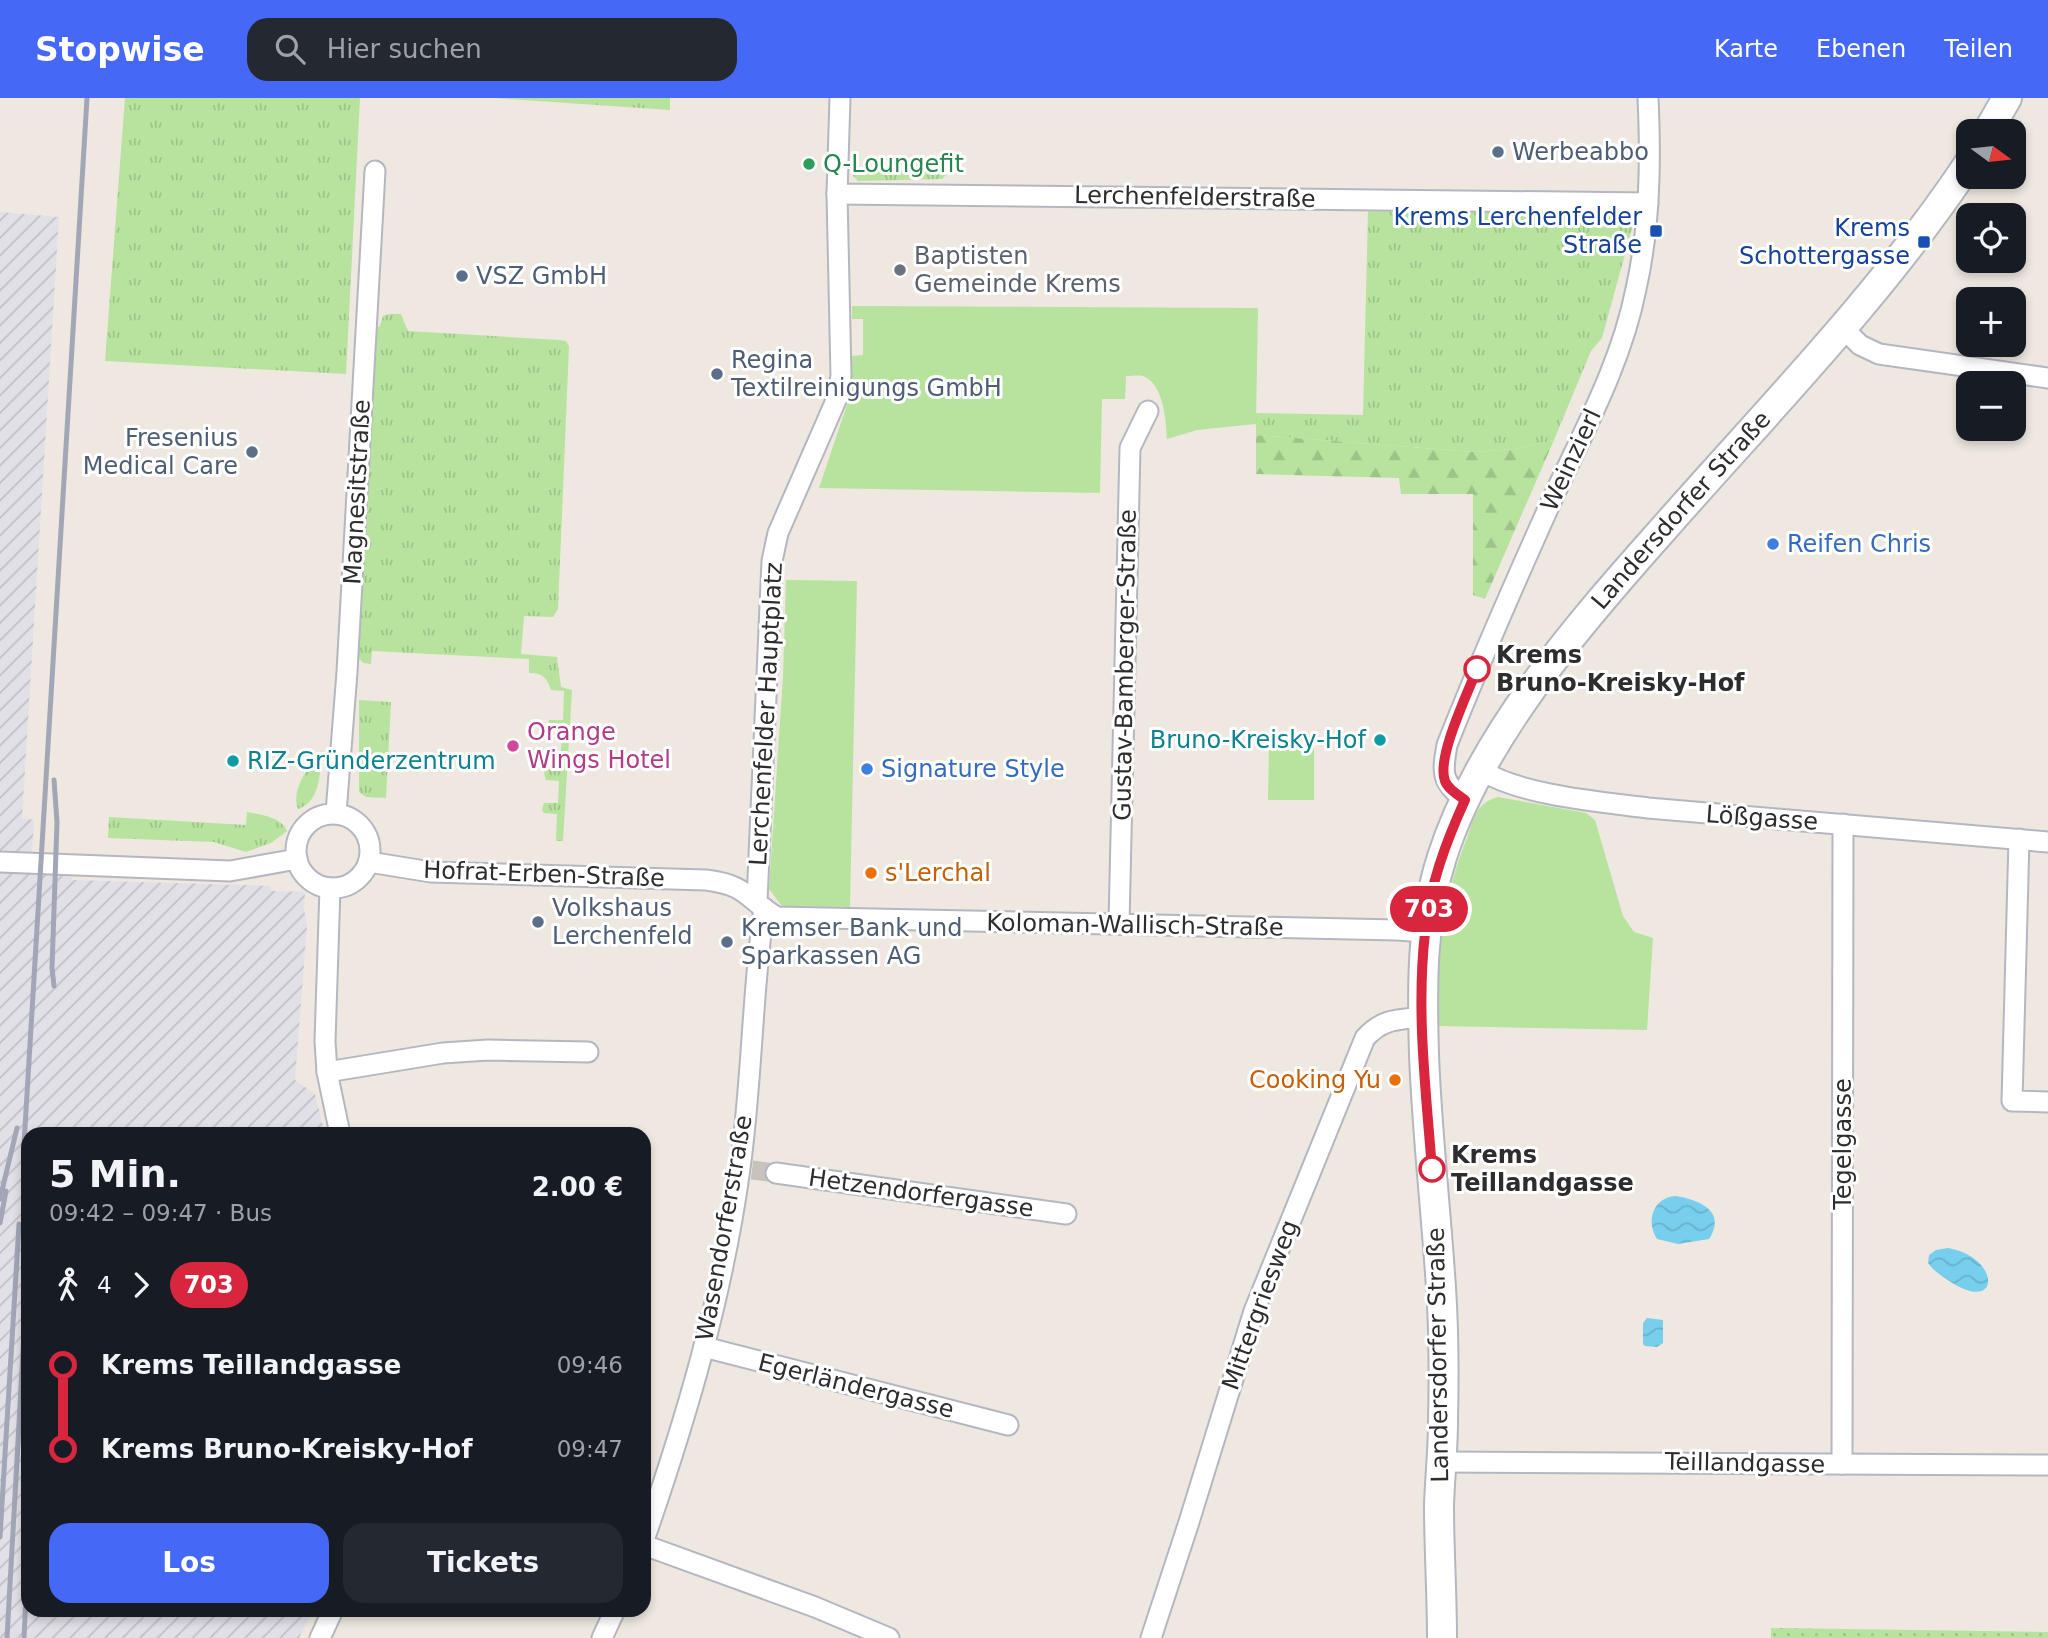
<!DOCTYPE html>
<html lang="de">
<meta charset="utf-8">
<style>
body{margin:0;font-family:"DejaVu Sans",sans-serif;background:#242831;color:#f1f3f6;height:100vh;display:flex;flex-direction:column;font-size:26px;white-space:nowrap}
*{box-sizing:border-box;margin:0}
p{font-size:23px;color:#9ea1a6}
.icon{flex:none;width:38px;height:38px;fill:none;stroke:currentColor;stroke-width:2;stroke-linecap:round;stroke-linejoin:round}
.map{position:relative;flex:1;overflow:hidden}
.panel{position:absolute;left:21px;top:1029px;width:630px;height:490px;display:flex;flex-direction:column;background:#171b24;border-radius:21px;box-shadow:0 4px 10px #0003}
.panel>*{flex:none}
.badge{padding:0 14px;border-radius:23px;font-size:24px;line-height:46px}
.needle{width:46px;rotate:105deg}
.buttons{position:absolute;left:1956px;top:21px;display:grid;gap:14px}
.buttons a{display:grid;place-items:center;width:70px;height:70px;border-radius:14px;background:#171b24;box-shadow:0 4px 10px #0003;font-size:35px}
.map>.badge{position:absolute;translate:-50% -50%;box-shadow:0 0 0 4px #fff}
.legs{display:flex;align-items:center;gap:10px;height:77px;padding:0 28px;font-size:23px}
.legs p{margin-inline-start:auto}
.headline{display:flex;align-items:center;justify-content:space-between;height:119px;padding:0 28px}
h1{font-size:38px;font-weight:700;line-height:52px}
.action{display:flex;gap:14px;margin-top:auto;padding:14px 28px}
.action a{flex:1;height:80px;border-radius:21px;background:#4568f7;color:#fff;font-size:28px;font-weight:700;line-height:80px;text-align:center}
.action a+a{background:#242831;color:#f1f3f6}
ul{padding:0 28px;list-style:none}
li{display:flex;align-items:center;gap:24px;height:84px;font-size:26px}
li i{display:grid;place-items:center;width:10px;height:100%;margin:0 9px;background:currentColor}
li i::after{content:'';width:18px;height:18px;margin:-9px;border:5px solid;border-radius:50%;background:#171b24}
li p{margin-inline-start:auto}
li:first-child i{background:linear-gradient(#0000 50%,currentColor 0)}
li:last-child i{background:linear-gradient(currentColor 50%,#0000 0)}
header{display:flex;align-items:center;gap:42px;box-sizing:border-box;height:98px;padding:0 35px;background:#4568f7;color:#fff}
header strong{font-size:33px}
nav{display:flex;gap:38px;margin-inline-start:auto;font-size:24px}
.search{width:490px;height:63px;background:#242831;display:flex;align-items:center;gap:18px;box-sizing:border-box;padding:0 24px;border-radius:21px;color:#9ea1a6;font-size:26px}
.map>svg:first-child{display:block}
.industrial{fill:url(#industrial-furrows)}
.grass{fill:url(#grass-tufts)}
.forest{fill:url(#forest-firs)}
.park{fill:#b7e39f}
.garden{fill:url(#garden-dots)}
.water{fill:url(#water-waves)}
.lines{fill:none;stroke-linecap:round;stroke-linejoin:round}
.minor-tunnel{stroke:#c7c3bc;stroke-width:19;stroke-dasharray:19 10;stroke-linecap:butt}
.minor-casing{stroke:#b4b7c0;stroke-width:23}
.secondary-casing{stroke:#b4b7c0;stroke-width:32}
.minor{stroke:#fff;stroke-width:19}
.secondary{stroke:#fff;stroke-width:28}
.rail{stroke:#a3a6b7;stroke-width:5}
.line-1-casing{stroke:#fff;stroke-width:16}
.line-1{stroke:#d7263d;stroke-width:10}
.service-dot{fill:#5c6f8a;stroke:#fff;stroke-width:2.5}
.leisure-dot{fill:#2e9e5b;stroke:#fff;stroke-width:2.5}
.transit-dot{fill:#1a4fb4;stroke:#fff;stroke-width:2.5}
.worship-dot{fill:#6b7280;stroke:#fff;stroke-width:2.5}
.shop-dot{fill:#3f7fe0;stroke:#fff;stroke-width:2.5}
.stop-1-dot{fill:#fff;stroke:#d7263d;stroke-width:3.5}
.culture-dot{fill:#0f9aa8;stroke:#fff;stroke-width:2.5}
.hotel-dot{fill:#d1479c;stroke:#fff;stroke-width:2.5}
.food-dot{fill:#e8710a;stroke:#fff;stroke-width:2.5}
.labels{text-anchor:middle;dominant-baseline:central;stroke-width:6;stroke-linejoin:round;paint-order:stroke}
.service-label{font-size:24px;fill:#4e5e75;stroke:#fff;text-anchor:start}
.leisure-label{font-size:24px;fill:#27864d;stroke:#fff;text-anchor:start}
.street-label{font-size:24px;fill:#2d2d2d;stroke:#fff}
.transit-label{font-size:24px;fill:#164399;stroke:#fff;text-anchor:end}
.worship-label{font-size:24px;fill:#5b616d;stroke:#fff;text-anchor:start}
.shop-label{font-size:24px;fill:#366cbe;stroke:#fff;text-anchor:start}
.stop-label{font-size:24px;font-weight:bold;fill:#2d2d2d;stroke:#fff;text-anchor:start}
.hotel-label{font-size:24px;fill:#b23c85;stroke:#fff;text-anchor:start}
.culture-label{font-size:24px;fill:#0d838f;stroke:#fff;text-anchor:end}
.food-label{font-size:24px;fill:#c56008;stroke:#fff;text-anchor:start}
</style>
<header>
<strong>Stopwise</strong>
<div class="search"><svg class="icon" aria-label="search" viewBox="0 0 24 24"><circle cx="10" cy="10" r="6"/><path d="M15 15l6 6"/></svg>Hier suchen</div>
<nav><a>Karte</a><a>Ebenen</a><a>Teilen</a></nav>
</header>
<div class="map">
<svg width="2048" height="1540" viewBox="0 0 2048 1540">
<defs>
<pattern id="industrial-furrows" width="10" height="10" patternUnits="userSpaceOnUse" patternTransform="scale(1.75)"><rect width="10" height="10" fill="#e2e0e7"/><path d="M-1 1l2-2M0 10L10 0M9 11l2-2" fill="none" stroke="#c2c0c6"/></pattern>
<pattern id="grass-tufts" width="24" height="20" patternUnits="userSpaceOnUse" patternTransform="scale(1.75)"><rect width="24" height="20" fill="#b7e39f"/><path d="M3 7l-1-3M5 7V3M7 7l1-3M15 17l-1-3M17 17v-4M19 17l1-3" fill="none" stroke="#9ec389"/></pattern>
<pattern id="forest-firs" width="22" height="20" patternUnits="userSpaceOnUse" patternTransform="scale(1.75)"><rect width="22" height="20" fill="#b7e39f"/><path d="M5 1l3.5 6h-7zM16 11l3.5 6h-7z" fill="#9ec389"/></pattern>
<pattern id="garden-dots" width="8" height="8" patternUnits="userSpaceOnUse" patternTransform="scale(1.75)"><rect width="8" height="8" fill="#b7e39f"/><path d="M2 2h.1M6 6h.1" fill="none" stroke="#9ec389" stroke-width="1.8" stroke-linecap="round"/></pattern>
<pattern id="water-waves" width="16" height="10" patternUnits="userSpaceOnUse" patternTransform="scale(1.75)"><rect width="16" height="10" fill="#77cfed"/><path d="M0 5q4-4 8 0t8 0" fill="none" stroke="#67b2cc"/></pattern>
</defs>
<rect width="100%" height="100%" fill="#eee8e0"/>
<polygon class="industrial" points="0,114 59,119 22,720 34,722 32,756 73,759 72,782 270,788 271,793 305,794 304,811 307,827 295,982 315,996 325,1036 28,1036 28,1512 313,1512 299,1540 0,1540"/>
<g class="grass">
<polygon points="125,0 360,0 346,276 105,263"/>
<polygon points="494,0 670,0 670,12"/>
<polygon points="942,71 947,76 942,81 858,83 853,78 854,74 858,72"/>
<polygon points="1368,113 1618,117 1631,125 1632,131 1602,240 1591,253 1554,342 1515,351 1474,354 1256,337 1256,315 1363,317"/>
<path d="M390,216h11l7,17 152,9 6,1 3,5 -11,263 -5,8 -29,-1 -3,38 36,3 4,30 11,3 -9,151h-7l1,-27 -13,-1 -2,-3 2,-7h14l1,-22 -13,-1 -2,-7 2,-4 14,1 2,-39 -14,-1 -1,-4 2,-6h14l1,-29 -13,-1c-4,-13 -9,-17 -22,-17v-14l-157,-8 -1,13 -8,-1 -7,-8 17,-325 7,-4 3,-10z"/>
<polygon points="359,602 391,604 386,700 366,699 359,694"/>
<path d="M322,653c-2,20 -1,51 -24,58 -8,-19 12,-45 24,-58z"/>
<path d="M247,714c15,3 34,5 40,19l-16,12 -25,9 -32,-10 -106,-4 1,-21 137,8z"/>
</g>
<polygon class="forest" points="1256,337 1474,354 1515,351 1554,342 1485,501 1473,497 1473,396 1401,396 1399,380 1256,376"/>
<g class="park">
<path d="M852,208l406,2 -2,116 -59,6 -30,9c-1,-18 -3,-55 -24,-63 -4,-1 -12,0 -17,0l-1,23h-23l-2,94 -281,-5 33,-98v-34l11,-1v-36h-11z"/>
<polygon points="786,482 857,483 850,809 782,808 769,791 783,578"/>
<polygon points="1269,649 1314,649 1314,702 1268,702"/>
<path d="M1498,699l88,16 9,7 28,96 11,16 19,6 -6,92 -209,-4c0,-69 3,-124 29,-188 7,-20 9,-35 31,-41z"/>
</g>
<polygon class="garden" points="1771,1530 2048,1534 2048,1540 1771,1540"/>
<g class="water">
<path d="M1676,1098c23,4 51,15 33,43l-31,5 -21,-5c-12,-19 -3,-42 19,-43z"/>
<path d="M1948,1150c52,9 53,64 6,36 -10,-7 -19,-11 -26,-21l1,-8 7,-5z"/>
<polygon points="1647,1220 1663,1222 1663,1245 1657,1249 1645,1248 1643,1246 1643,1225"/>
</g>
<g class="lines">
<polyline class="minor-tunnel" points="752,1072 776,1075"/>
<defs>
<g id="minor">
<polyline points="840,0 837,96 1648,105"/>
<polyline points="1842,229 1860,247 1879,256 2048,280"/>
<path d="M1481,672c38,25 120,32 167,38l400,34"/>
<path d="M1465,702c-24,-18 -23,-27 -18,-55 34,-86 71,-170 109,-254 31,-66 66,-131 80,-202 14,-63 15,-127 12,-191"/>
<polyline points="336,715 347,574 375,73"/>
<circle cx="333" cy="753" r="37"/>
<polyline points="2019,741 2012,1003 2048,1004"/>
<polyline points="0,764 230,773 297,761"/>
<path d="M369,764l62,10 275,8c42,5 40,19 71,37l620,13 28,2"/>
<polyline points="330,790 325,943 327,974 340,1036"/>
<polyline points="757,803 772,463 778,435 837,300 841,278 837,96"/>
<polyline points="1119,825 1130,350 1148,313"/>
<polyline points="327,974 443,955 488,952 588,954"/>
<polyline points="776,1075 1066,1116"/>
<polyline points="704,1249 1008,1327"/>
<polyline points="1442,1364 2048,1367"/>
<polyline points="1842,1366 1843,726"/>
<path d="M644,1442c42,-121 79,-245 96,-372 12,-86 12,-174 24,-260"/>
<polyline points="644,1447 815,1509 889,1540"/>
<polyline points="320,1540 333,1512"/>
<polyline points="602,1540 615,1512"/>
<path d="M1151,1540l38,-116 65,-211 111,-273c18,-20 33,-18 58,-21"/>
</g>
<g id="secondary">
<polyline points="1988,33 2007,0"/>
<path id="s1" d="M1442,1540c0,-44 -3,-89 -3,-133 1,-28 4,-56 4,-84 1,-44 1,-89 -2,-133 -5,-78 -14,-155 -17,-233 -2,-68 -3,-133 18,-198 38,-119 135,-231 217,-323 106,-121 221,-237 310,-371"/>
</g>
</defs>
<use href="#minor" class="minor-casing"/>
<use href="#secondary" class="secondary-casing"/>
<use href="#minor" class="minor"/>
<use href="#secondary" class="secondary"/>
<g class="rail">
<polyline points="54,682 57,724 52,870 54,888"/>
<polyline points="0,1101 17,1030"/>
<polyline points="0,1125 6,1093"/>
<polyline points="28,1143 24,1046 87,0"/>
<polyline points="0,1439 19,1126"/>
<polyline points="7,1540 28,1164"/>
<polyline points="24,1540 27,1476 25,1383"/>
</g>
</g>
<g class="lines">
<defs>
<path id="line-1" d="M1432,1071c-6,-78 -16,-158 -7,-236 4,-46 21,-91 40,-133 -7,-5 -17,-11 -20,-19 -9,-23 23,-88 32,-112"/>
</defs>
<use href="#line-1" class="line-1-casing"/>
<use href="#line-1" class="line-1"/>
</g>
<g class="service-dot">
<circle cx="1498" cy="54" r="7"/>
<circle cx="462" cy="178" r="7"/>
<circle cx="717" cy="276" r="7"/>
<circle cx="252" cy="354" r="7"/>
<circle cx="538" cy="824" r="7"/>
<circle cx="727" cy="844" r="7"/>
</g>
<circle class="leisure-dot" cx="809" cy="66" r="7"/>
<g class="transit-dot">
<rect x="1649" y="126" width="14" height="14" rx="3.5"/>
<rect x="1917" y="137" width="14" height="14" rx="3.5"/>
</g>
<circle class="worship-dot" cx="900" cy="172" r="7"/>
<g class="shop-dot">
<circle cx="1773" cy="446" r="7"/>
<circle cx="867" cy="671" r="7"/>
</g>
<g class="stop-1-dot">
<circle cx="1477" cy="571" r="12"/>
<circle cx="1432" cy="1071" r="12"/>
</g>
<g class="culture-dot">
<circle cx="1380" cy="642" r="7"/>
<circle cx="233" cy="663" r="7"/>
</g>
<circle class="hotel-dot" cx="513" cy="648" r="7"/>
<g class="food-dot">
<circle cx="871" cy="775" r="7"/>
<circle cx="1395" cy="982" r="7"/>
</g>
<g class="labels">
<g class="service-label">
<text x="1512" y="54">Werbeabbo</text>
<text x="476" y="178">VSZ GmbH</text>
<text x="731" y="262">Regina<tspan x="731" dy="28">Textilreinigungs GmbH</tspan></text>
<text x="238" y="340" text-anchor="end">Fresenius<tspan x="238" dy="28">Medical Care</tspan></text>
<text x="552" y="810">Volkshaus<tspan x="552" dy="28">Lerchenfeld</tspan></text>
<text x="741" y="830">Kremser Bank und<tspan x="741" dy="28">Sparkassen AG</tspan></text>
</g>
<g class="leisure-label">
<text x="823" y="66">Q-Loungefit</text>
</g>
<g class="street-label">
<text transform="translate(1195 99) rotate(1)">Lerchenfelderstraße</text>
<text transform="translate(1571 362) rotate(-65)">Weinzierl</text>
<text transform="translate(357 394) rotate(-87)">Magnesitstraße</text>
<text stroke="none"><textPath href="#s1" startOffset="1208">Landersdorfer Straße</textPath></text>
<text transform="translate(1125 567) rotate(-89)">Gustav-Bamberger-Straße</text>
<text transform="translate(766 616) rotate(-87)">Lerchenfelder Hauptplatz</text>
<text transform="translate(1762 720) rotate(4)">Lößgasse</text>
<text transform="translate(544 776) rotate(2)">Hofrat-Erben-Straße</text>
<text transform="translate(1135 827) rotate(1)">Koloman-Wallisch-Straße</text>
<text transform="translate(1843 1046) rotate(-90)">Tegelgasse</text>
<text transform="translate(921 1095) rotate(8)">Hetzendorfergasse</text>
<text transform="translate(724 1130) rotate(-80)">Wasendorferstraße</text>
<text transform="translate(1260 1207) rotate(-70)">Mittergriesweg</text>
<text transform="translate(1438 1257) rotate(-91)">Landersdorfer Straße</text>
<text transform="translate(856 1288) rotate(14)">Egerländergasse</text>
<text transform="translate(1745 1365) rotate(1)">Teillandgasse</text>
</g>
<g class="transit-label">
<text x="1642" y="119">Krems Lerchenfelder<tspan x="1642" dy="28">Straße</tspan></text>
<text x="1910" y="130">Krems<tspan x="1910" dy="28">Schottergasse</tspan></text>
</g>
<g class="worship-label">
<text x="914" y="158">Baptisten<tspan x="914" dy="28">Gemeinde Krems</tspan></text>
</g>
<g class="shop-label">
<text x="1787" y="446">Reifen Chris</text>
<text x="881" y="671">Signature Style</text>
</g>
<g class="stop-label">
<text x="1496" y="557">Krems<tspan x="1496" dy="28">Bruno-Kreisky-Hof</tspan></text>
<text x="1451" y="1057">Krems<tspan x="1451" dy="28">Teillandgasse</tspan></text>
</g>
<g class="hotel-label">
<text x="527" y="634">Orange<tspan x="527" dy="28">Wings Hotel</tspan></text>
</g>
<g class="culture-label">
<text x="1366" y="642">Bruno-Kreisky-Hof</text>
<text x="247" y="663" text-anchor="start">RIZ-Gründerzentrum</text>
</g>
<g class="food-label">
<text x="885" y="775">s'Lerchal</text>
<text x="1381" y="982" text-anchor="end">Cooking Yu</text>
</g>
</g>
</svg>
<div class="buttons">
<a><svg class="needle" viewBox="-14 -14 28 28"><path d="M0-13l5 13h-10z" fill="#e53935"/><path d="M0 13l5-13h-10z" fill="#9ea1a6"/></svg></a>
<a><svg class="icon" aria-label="locate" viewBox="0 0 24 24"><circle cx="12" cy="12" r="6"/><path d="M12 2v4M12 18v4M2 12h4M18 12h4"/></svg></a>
<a>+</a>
<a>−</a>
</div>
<b class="badge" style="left:1429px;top:811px;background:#d7263d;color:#fff">703</b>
<section class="panel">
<div class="headline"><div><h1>5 Min.</h1><p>09:42 – 09:47 · Bus</p></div><b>2.00 €</b></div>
<div class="legs"><svg class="icon" aria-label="walk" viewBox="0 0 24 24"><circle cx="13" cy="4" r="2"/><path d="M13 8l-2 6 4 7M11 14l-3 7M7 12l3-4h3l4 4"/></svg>4<svg class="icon" aria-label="forward" viewBox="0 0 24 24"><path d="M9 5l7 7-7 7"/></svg><b class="badge" style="background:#d7263d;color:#fff">703</b></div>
<ul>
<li><i style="color:#d7263d"></i><b>Krems Teillandgasse</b><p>09:46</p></li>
<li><i style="color:#d7263d"></i><b>Krems Bruno-Kreisky-Hof</b><p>09:47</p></li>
</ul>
<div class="action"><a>Los</a><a>Tickets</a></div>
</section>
</div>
